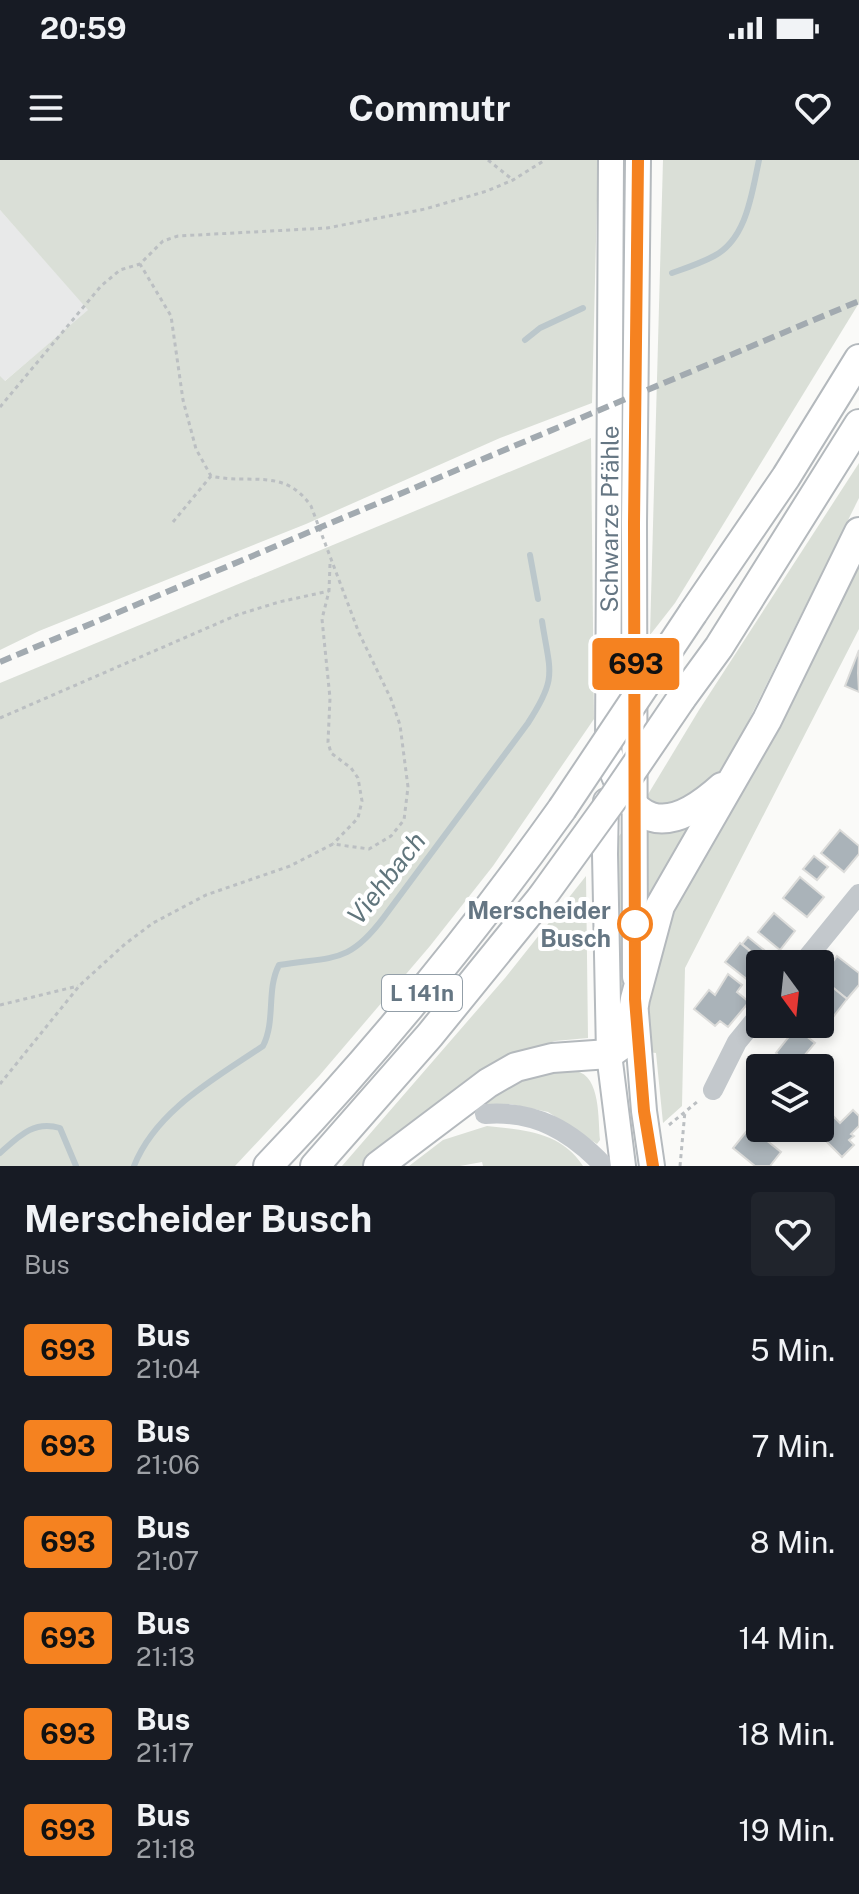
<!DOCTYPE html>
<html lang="de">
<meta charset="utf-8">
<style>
body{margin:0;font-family:"Public Sans",sans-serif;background:#20242c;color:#f1f3f6;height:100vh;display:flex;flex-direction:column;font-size:30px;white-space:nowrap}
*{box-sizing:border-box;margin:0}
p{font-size:26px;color:#9ea1a6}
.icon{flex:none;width:44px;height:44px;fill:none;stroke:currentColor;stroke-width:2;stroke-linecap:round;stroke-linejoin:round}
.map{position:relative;height:1006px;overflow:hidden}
.side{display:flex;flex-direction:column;background:#171b24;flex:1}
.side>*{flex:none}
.badge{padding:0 16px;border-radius:6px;font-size:28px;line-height:52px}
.needle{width:52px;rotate:165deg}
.tools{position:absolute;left:746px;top:790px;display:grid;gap:16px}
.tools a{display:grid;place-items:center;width:88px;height:88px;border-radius:8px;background:#171b24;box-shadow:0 4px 12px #0003;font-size:40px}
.map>.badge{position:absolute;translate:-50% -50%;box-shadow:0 0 0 4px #fff}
.round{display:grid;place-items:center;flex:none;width:84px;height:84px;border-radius:8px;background:#20242c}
.summary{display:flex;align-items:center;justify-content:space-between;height:136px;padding:0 24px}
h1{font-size:38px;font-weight:700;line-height:60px}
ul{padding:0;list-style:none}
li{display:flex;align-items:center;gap:24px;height:96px;padding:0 24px}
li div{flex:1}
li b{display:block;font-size:30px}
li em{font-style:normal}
li .badge{min-width:88px;font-weight:700;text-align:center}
.status{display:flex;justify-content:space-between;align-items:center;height:56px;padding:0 40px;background:#171b24;direction:ltr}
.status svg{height:22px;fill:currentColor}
header{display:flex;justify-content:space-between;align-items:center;height:104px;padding:0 24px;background:#171b24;font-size:36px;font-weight:700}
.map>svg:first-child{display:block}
.built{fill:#e8e9e9}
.green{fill:#dadfd7}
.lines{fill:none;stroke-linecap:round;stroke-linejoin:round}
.stream{stroke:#bbc7cb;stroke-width:6}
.building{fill:#aab3b9;stroke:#dcdcda;stroke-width:2}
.major-casing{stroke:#b5babe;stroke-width:28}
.highway-casing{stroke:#b4b9bd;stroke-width:32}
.path{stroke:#bbbfc2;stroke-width:3;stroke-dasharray:4 4;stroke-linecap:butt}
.minor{stroke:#c3c8cc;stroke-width:20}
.major{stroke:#fff;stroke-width:24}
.highway{stroke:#fff;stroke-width:28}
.rail{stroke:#a2aab0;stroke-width:6;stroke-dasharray:12 6;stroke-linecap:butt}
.highway-bridge-casing{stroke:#b4b9bd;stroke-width:32;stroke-linecap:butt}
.highway-bridge{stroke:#fff;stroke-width:28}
.line-casing{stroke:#fff;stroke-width:18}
.line{stroke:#f58220;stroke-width:12}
.stop-dot{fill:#fff;stroke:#f58220;stroke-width:4}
.labels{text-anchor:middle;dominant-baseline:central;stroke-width:8;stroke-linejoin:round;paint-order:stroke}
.shield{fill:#fff;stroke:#939fa8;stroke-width:2}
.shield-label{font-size:22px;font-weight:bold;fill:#657683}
.street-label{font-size:24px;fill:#657683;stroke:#fff}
.stop-label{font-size:24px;font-weight:bold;fill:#657683;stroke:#fff;text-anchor:end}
.water-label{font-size:26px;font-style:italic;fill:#60757c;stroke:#fff}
</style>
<div class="status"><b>20:59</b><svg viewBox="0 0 49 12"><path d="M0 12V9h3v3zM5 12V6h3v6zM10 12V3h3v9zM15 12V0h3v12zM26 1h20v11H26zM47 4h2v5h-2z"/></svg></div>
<header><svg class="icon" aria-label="menu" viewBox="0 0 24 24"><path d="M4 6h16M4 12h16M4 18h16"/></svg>Commutr<svg class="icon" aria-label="heart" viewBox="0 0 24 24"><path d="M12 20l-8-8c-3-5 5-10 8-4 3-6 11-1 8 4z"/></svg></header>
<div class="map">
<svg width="859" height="1006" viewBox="0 0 859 1006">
<rect width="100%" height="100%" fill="#fafaf8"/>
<polygon class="built" points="0,50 89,150 0,225"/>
<g class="green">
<polygon points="0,0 598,0 592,243 500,278 306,364 39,471 0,490 0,216 5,221 88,150 0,50"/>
<polygon points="663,0 859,0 859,143 675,443 650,475"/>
<polygon points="591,278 594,559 493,706 430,786 319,916 235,1006 0,1006 0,523"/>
<polygon points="859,303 859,338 734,590 714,621 697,637 659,646 647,636 699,550"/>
<polygon points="859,394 859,469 685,808 682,946 663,963 656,893 648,892 650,806 665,757"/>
<polygon points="700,657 645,754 645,672"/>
<polygon points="622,672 625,839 617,854 614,683"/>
<polygon points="586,716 588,878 555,881 516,894 365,1006 342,1006 505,818"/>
<path d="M550,911c8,0 18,-1 26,0 25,5 22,49 24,69l-3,4 -49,-32 -38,-8 -35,3 39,-25z"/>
<path d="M487,966c38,4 74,6 96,40h-100l-1,-4 -22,4h-51l34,-26z"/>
</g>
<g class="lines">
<g class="stream">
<path d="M672,113c14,-5 29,-10 42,-17 33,-17 38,-64 45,-96"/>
<polyline points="525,180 540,168 583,148"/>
<polyline points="530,395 538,439"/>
<path d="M0,993c19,-17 34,-33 60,-25l16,38"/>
<path d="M134,1006c22,-56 82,-88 129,-120 13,-26 3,-56 16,-81 54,-9 69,0 105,-48l144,-194c30,-46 22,-50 14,-102"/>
</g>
</g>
<g class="building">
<polygon points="859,490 858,513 859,532 845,526"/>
<polygon points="840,670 859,686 859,694 844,712 821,693"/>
<polygon points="814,696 828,707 817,720 803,709"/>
<polygon points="800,717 824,737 807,757 783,738"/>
<polygon points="774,753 795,771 780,790 758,772"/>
<polygon points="748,777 764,790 758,797 742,784"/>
<polygon points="740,783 766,804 760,804 760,815 753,824 725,802"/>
<polygon points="837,796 859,813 859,825 847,839 821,818"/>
<polygon points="728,814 742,825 737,832 749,842 728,867 720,861 715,866 694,849 709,830 715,835"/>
<polygon points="821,818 847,839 830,861 820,853"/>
<polygon points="796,868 815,883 794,908 779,908 784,900 776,893"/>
<polygon points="853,950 859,956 859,966 851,974 854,976 849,980 854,985 842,997 813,968 820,968 820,961 829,952 840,963"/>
<polygon points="750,967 781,992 770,1006 755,1006 733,988"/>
</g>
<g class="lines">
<defs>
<g id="major">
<path id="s1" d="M608,585l3,-585"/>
<polyline points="606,641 605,694 609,894 623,1006"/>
<polyline points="635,817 634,363 638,0"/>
<polyline points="636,853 644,951 652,1006"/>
</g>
<g id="highway">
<polyline points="693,453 786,317 859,199"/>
<polyline points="681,539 719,487 859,264"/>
<path d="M608,594c22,72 56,85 114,33"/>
<path d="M268,1006c107,-112 204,-231 294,-357"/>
<polyline points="315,1006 430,875 542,737"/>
<polyline points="378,1006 488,923 516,907 552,898 609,894 623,884 630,871 635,839 660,746 767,560 859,372"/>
</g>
</defs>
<use href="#major" class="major-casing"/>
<use href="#highway" class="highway-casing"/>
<g class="path">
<polyline points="488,0 513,20"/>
<polyline points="0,247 101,126 120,110 140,104"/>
<polyline points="173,362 211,316"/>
<polyline points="330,404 329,431 322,459 330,538 328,582 331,593 351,608 358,618 362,641 358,658 333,684"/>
<polyline points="0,558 237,455 279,442 329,431"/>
<polyline points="0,845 78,826"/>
<path d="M0,924l80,-99 45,-41 28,-21 53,-28 84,-29 43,-22 36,5 22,-13 13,-16 4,-33 -8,-62 -9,-26 -32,-66 -48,-127c-27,-39 -61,-21 -100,-30l-15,-27 -13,-49 -12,-84 -31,-52 23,-23 15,-5 149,-8 98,-19 62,-18 26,-11 32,-20"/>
<polyline points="669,965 697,942"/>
<polyline points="680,1006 685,951"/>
</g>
<g class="minor">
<polyline points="802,804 859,734"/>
<polyline points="713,930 737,882 760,854"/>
<path d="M485,954c50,-4 86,17 119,52"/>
</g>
<use href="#major" class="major"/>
<use href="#highway" class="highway"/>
<polyline class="rail" points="0,502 859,141"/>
<defs>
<g id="highway-bridge">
<polyline points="562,649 693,453"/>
<polyline points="542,737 615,636 681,539"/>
</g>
</defs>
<use href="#highway-bridge" class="highway-bridge-casing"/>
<use href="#highway-bridge" class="highway-bridge"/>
</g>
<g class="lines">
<defs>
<polyline id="line" points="638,0 634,363 635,839 644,951 653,1006"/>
</defs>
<use href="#line" class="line-casing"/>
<use href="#line" class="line"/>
</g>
<circle class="stop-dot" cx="635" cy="764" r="16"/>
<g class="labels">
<rect class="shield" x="382" y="815" width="80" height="36" rx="6"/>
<g class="shield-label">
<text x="422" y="833">L 141n</text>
</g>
<g class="street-label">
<text stroke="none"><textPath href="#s1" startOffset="226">Schwarze Pfähle</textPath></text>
</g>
<g class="stop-label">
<text x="611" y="750">Merscheider<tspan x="611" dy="28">Busch</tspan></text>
</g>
<g class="water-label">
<text transform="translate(386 718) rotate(-52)">Viehbach</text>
</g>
</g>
</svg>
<div class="tools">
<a><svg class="needle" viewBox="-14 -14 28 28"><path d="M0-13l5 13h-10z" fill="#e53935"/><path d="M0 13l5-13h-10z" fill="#9ea1a6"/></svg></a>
<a><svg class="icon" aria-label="layers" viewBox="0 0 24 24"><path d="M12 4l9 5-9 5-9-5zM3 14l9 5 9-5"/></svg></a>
</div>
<b class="badge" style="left:636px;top:504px;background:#f58220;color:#111">693</b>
</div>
<section class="side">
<div class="summary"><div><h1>Merscheider Busch</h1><p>Bus</p></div><a class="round"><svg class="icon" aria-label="heart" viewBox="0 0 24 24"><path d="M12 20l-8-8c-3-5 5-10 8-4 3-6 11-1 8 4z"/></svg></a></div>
<ul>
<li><span class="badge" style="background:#f58220;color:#111">693</span><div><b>Bus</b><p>21:04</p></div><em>5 Min.</em></li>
<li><span class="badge" style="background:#f58220;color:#111">693</span><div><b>Bus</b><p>21:06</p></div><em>7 Min.</em></li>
<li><span class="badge" style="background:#f58220;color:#111">693</span><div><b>Bus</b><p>21:07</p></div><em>8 Min.</em></li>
<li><span class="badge" style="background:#f58220;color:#111">693</span><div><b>Bus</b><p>21:13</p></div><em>14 Min.</em></li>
<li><span class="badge" style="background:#f58220;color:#111">693</span><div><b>Bus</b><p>21:17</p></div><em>18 Min.</em></li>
<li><span class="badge" style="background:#f58220;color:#111">693</span><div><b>Bus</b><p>21:18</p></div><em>19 Min.</em></li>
</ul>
</section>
